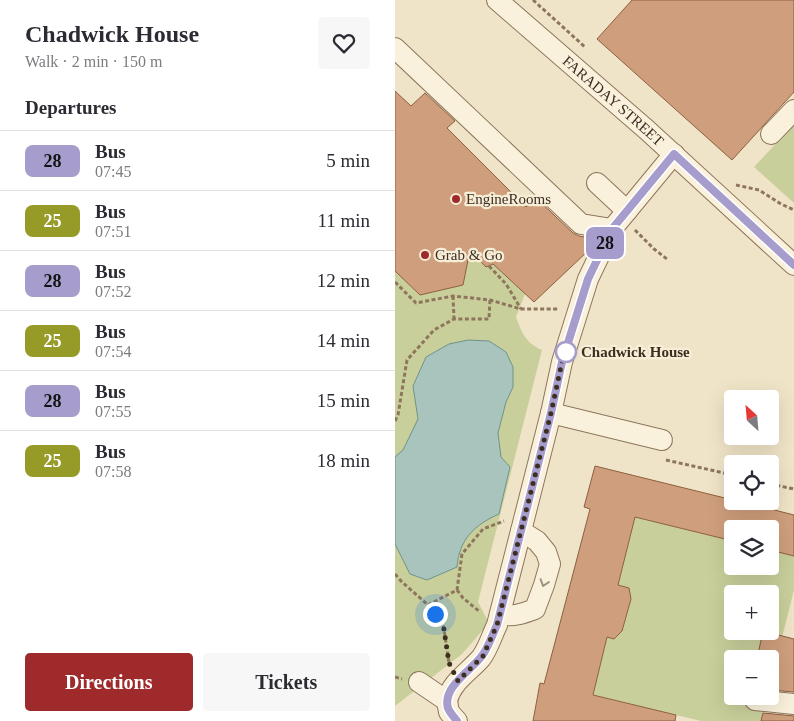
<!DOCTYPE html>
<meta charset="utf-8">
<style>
body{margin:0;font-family:Georgia,serif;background:#f7f7f7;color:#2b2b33;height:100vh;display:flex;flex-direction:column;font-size:19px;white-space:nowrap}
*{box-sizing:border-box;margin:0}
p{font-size:16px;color:#7c7c81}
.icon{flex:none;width:28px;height:28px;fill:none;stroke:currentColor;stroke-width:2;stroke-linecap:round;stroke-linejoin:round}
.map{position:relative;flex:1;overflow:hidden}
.sheet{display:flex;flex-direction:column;background:#fff;width:395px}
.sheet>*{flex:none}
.badge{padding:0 10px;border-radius:8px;font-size:18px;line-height:32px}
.needle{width:32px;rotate:334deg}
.tools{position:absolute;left:329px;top:390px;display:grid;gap:10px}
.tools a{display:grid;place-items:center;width:55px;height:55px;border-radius:5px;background:#fff;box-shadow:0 5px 20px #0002;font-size:25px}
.you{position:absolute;width:25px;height:25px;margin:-12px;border:4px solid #fff;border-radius:50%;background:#1a73e8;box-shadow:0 0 0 8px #1a73e833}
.map>.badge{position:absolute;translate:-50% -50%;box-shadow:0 0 0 2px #fff}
h2{padding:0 25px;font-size:19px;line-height:45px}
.round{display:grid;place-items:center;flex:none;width:52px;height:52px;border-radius:5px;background:#f7f7f7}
.head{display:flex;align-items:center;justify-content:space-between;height:85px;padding:0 25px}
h1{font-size:24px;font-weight:700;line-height:38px}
.button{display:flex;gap:10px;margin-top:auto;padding:10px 25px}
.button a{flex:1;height:58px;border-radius:5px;background:#9e2a2b;color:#fff;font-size:20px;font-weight:700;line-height:58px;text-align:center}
.button a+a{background:#f7f7f7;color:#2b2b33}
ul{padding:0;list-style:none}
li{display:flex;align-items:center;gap:15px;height:60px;padding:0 25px;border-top:1px solid #e1e1e2}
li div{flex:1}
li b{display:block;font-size:19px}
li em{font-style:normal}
li .badge{min-width:55px;font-weight:700;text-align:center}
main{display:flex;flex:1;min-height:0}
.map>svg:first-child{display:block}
.green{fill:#c9cf9b;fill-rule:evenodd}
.water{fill:#a9c4bc;stroke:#6f938a}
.building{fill:#cf9f7d;stroke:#8d5f41}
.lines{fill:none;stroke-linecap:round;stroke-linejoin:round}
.minor-casing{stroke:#8d765c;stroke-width:22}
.path{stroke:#8d765c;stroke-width:3;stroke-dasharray:4 2.5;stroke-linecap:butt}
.minor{stroke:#faf1dc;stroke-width:20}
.oneway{stroke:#9c907e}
.line-casing{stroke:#fff;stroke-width:11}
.line{stroke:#a69dcd;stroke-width:8}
.walk{stroke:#3d2e20;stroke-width:5;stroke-dasharray:0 9}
.poi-dot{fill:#9e2a2b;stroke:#f7eed8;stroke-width:2}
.stop-dot{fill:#fff;stroke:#a69dcd;stroke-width:2.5}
.labels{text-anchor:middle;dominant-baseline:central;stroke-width:4.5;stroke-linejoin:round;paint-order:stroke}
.street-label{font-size:15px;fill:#3d2e20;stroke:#f7eed8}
.poi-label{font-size:15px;fill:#3d2e20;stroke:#f7eed8;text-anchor:start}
.stop-label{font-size:15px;font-weight:bold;fill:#3d2e20;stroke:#f7eed8;text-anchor:start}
</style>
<main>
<section class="sheet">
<div class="head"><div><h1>Chadwick House</h1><p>Walk · 2 min · 150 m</p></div><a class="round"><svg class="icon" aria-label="heart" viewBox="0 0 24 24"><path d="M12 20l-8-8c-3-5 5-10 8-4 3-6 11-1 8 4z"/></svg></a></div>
<h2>Departures</h2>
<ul>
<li><span class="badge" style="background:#a69dcd;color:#111">28</span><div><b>Bus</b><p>07:45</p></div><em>5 min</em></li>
<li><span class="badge" style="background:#969a27;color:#fff">25</span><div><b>Bus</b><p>07:51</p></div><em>11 min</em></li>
<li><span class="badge" style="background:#a69dcd;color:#111">28</span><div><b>Bus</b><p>07:52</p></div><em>12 min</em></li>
<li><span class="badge" style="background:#969a27;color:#fff">25</span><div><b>Bus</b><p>07:54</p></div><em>14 min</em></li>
<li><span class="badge" style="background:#a69dcd;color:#111">28</span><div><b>Bus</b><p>07:55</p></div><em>15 min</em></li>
<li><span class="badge" style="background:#969a27;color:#fff">25</span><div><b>Bus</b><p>07:58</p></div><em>18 min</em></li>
</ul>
<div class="button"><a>Directions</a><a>Tickets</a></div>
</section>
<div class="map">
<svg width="399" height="721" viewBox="0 0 399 721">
<rect width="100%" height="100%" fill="#f0e4c8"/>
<g class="green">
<polygon points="399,124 399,203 359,167"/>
<path d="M75,250l16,17 7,-3 32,30 -9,23c6,16 10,26 26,33l-64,252 11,21 -27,31 -67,52v-435l25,24 42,-10z"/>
<path d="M240,517l97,24 1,25h37v-16l24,6v34l-16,63 -14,-22 -7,28h-24v37h34l-6,25h-60l-108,-26 14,-58 7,2 8,-8 9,-32 -2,-11 -11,-3zM338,594h37v37h-37z"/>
</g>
<path class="water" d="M73,340l21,1 17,11 7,15v20l-7,15 -8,31 3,24 9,10 -11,47c-25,11 -40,26 -42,53l-30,13 -17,-6 -15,-30v-87l8,-7 15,-31 -5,-33 13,-29 23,-13z"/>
<g class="building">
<polygon points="237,0 399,0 399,92 337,160 202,39"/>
<polygon points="0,91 16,106 30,93 60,121 52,128 131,207 140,197 178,233 184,236 195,238 198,241 194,250 139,302 98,264 91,267 75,250 68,285 25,295 0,271"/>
<polygon points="200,466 338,500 338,501 344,501 399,515 399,556 375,550 375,529 338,529 338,541 240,517 223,585 234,588 236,599 227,631 219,639 212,637 198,695 281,715 280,721 138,721 145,683 149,684 195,509 189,507"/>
<polygon points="368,631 399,639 399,692 375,690 375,659 362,659"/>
<polygon points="368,713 399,716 399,721 366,721"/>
</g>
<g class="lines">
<defs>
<g id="minor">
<path id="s1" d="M102,0l150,130 147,135"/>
<polyline points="0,48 186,224 217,229"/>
<polyline points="376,134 399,110"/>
<polyline points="202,183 232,211"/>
<polyline points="156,413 267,440"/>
<path d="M105,614c13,3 22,0 35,-5l9,-24 6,-21 -4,-12 -9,-11 -16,-10"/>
<polyline points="24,682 52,701 54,712 62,721"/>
<polyline points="360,700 399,704"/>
<path d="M52,701c4,-19 22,-29 34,-43 7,-9 11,-23 16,-33l54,-212 11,-51 26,-83 24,-50 62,-75"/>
</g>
</defs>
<use href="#minor" class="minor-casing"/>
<g class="path">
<polyline points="138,0 190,47"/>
<polyline points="341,185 364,190 386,204 399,210"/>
<polyline points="240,230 259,249 272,259"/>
<polyline points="94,266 111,284 126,309"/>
<polyline points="0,282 21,303 58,296 95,300 126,309 163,309"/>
<polyline points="58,296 59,319"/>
<polyline points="0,421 3,415 12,360 39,330 59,319 94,319 95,300"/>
<polyline points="271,460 338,475"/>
<polyline points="375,484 399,489"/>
<polyline points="0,574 7,582 33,605 48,623 54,663"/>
<polyline points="62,590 68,598 85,612"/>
<polyline points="33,605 62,590 67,554 88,529 109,521"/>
<polyline points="0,677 7,679"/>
</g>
<use href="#minor" class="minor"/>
</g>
<defs><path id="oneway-chevron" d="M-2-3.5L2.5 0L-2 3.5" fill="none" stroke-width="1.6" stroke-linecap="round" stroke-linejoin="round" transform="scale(1.25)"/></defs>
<use class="oneway" href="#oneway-chevron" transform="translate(149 583) rotate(108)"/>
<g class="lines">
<defs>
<path id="line" d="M62,721c-3,-4 -7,-8 -9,-13 -6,-20 22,-37 33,-51 7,-8 11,-22 16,-32l54,-212 11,-51 26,-83 24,-50 62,-75 120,111"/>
</defs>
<use href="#line" class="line-casing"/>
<use href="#line" class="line"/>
<polyline class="walk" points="40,614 48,623 54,663 63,681 88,656 102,625 156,413 167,362 173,344 171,352"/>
</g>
<g class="poi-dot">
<circle cx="61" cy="199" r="5"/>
<circle cx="30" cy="255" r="5"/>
</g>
<circle class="stop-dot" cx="171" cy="352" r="10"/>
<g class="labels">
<g class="street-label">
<text stroke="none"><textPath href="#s1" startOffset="154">FARADAY STREET</textPath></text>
</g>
<g class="poi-label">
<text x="71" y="199">EngineRooms</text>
<text x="40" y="255">Grab &amp; Go</text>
</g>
<g class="stop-label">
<text x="186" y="352">Chadwick House</text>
</g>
</g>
</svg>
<div class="tools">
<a><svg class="needle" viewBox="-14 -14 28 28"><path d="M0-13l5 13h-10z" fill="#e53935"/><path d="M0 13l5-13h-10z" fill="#7c7c81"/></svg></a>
<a><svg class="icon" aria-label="locate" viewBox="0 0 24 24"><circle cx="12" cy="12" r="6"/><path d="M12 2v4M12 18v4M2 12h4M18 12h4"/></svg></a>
<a><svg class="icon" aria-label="layers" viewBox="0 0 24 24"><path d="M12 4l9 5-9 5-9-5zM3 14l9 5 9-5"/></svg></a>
<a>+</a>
<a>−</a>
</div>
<div class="you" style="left:40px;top:614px"></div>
<b class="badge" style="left:210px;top:243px;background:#a69dcd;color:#111">28</b>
</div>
</main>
